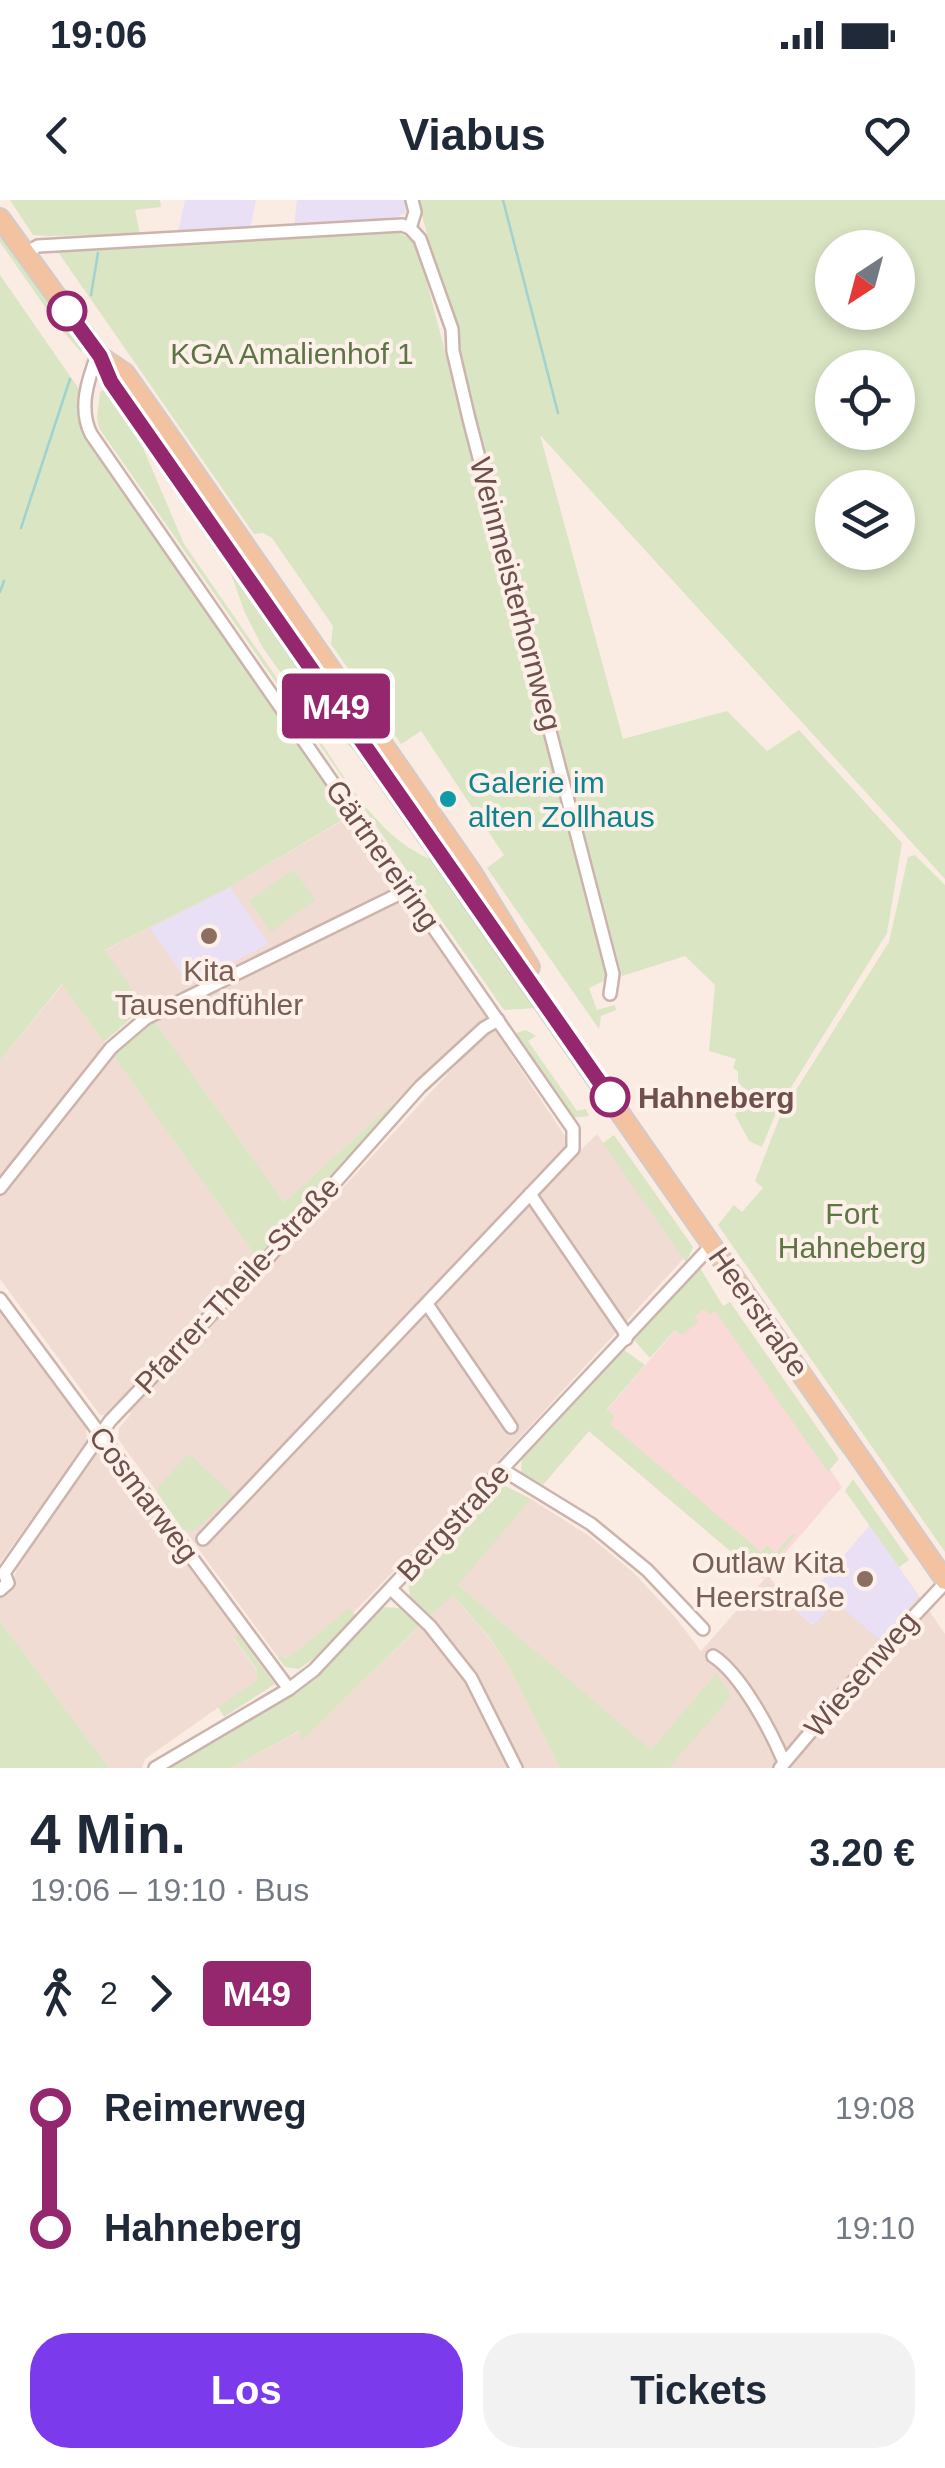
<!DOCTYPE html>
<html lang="de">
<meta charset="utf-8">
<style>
body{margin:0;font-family:Helvetica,sans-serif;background:#f2f2f3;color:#1f2937;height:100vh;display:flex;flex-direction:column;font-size:38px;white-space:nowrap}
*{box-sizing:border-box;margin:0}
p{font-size:32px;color:#747a83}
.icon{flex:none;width:55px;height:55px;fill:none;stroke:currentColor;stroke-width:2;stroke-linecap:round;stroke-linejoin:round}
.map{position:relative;height:1568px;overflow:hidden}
.side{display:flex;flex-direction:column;background:#fff;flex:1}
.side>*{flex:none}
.badge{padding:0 20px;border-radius:8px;font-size:35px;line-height:65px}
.needle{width:65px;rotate:216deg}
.fabs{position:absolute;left:815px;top:30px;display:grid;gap:20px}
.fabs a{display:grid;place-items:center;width:100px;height:100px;border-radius:50%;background:#fff;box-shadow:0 5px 15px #0003;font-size:50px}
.map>.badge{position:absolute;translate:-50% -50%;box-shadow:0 0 0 5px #fff}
.legs{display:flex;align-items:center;gap:15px;height:110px;padding:0 30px;font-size:32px}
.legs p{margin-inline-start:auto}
.headline{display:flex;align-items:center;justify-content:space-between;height:170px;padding:0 30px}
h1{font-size:55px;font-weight:700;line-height:75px}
.cta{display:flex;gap:20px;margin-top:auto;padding:20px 30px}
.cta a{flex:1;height:115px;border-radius:40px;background:#7c3aed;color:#fff;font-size:40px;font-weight:700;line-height:115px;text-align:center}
.cta a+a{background:#f2f2f3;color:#1f2937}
ul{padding:0 30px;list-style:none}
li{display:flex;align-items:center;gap:35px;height:120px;font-size:38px}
li i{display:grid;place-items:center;width:15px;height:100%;margin:0 12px;background:currentColor}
li i::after{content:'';width:25px;height:25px;margin:-12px;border:8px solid;border-radius:50%;background:#fff}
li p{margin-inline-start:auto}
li:first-child i{background:linear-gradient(#0000 50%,currentColor 0)}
li:last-child i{background:linear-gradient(currentColor 50%,#0000 0)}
.status{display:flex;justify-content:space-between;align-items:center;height:70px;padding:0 50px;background:#fff;direction:ltr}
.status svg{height:28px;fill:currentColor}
header{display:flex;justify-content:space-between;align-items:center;height:130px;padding:0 30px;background:#fff;font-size:45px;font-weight:700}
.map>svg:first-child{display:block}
.residential{fill:#f0dcd2}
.commercial{fill:#f9dad7}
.education{fill:#e9e0f6}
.green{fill:#d9e5c3;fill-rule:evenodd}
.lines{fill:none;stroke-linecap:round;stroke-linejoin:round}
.stream{stroke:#a1d2ce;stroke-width:2.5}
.minor-casing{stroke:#ccb4ad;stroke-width:16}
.primary-casing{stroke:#d4cac9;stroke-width:22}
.minor{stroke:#fff;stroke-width:11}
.primary{stroke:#f3c2a1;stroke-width:18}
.line-1-casing{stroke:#fff;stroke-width:22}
.line-1{stroke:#95276e;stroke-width:15}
.stop-1-dot{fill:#fff;stroke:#95276e;stroke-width:5}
.culture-dot{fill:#0f9aa8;stroke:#fdf0e8;stroke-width:4}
.education-dot{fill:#8d6e63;stroke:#fdf0e8;stroke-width:4}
.labels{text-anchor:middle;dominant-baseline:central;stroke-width:8;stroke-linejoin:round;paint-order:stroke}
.park-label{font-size:30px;fill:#5d7445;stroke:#fdf0e8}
.street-label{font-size:30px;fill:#6f504c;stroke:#fdf0e8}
.culture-label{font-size:30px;fill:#0d838f;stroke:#fdf0e8;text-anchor:start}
.education-label{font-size:30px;fill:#785e54;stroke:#fdf0e8}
.stop-label{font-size:30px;font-weight:bold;fill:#6f504c;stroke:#fdf0e8;text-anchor:start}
</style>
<div class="status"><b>19:06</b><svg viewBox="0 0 49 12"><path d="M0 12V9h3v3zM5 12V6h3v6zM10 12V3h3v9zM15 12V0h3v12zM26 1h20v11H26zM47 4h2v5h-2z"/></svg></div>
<header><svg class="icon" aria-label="back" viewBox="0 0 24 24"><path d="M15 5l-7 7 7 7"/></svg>Viabus<svg class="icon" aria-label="heart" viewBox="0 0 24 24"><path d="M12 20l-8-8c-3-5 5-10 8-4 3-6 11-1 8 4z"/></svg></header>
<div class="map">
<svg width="945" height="1568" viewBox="0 0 945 1568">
<rect width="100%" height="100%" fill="#faece3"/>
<g class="residential">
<polygon points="347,618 487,819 284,1002 104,751 230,687"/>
<polygon points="63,784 257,1058 306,1028 487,831 496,832 577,954 597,934 684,1058 471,1291 353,1413 348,1409 288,1458 277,1456 118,1239 119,1228 131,1214 121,1204 110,1215 100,1215 0,1079 0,861"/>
<polygon points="0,1113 86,1228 87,1242 0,1363"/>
<polygon points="95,1253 104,1253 239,1435 234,1439 257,1471 256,1481 145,1559 142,1568 109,1568 0,1421 0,1397 12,1389 17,1365"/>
<polygon points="531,1299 589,1336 634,1373 675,1417 701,1451 768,1375 796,1411 813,1425 835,1401 881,1440 919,1396 945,1434 945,1568 601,1568 631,1534 457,1384"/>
<polygon points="452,1394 490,1439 510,1469 560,1568 231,1568 300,1531 303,1540"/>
</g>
<polygon class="commercial" points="707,1093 842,1287 763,1379 589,1231"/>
<g class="education">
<polygon points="185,0 256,0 250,30 178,32"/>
<polygon points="297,0 406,0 407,5 405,13 397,17 294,26"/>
<polygon points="230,687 269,744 189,784 150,728"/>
<polygon points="870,1325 919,1396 881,1441 835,1402 814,1425 796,1411"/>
</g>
<g class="green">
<polygon points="10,0 160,0 161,7 135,10 140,34 48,36 33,35"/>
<path d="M418,0h527v679l-405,-444 83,304 104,-28 40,40 32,-21 103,113 -15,90 -110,177 -15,37 -13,-6 -14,-26 14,-23 -11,-9v-12l-5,-3 3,-9 -27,-8 6,-66 -30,-29 -63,20zM832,48h66v64h-66zM832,168h66v64h-66zM832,288h66v64h-66z"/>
<polygon points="394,31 410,38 418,48 607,774 604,781 589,788 597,810 615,805 616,810 601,816 599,829 487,668 504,655 421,531 401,544 331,444 333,426 272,338 263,333 254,334 58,52"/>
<polygon points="0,35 82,149 81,152 59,127 0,42"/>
<polygon points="0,75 79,189 77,212 85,235 349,616 230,687 105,750 144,807 104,842 62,784 0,861"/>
<polygon points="108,187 135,229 184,344 301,513 298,514 99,228 97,217 100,192"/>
<polygon points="227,363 363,558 305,507 263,448 245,413"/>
<path d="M311,527c33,48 67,115 127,135l98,146 -32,2 -196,-282z"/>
<polygon points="915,655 945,685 945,1352 718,1025 734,1005 742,1012 763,988 755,981 781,914 889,742 908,657"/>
<polygon points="294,670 315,700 271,732 249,701"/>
<polygon points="153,819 284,1002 427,873 295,1017 294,1023 262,1058 257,1058 113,855 113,851"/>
<polygon points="526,830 536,836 528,841 577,911 586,909 589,916 571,918 513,834"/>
<polygon points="614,935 693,1047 686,1062 603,943"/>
<polygon points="711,1064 717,1068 845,1252 843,1254"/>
<polygon points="700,1068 723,1106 730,1102 839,1259 828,1272 715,1111 709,1115 704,1109 695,1116 698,1122 682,1135 675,1130 650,1158 633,1139"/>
<polygon points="623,1149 645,1165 607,1209 615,1217 610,1224 761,1352 767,1346 776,1353 791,1335 796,1334 761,1377 589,1231 543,1285 521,1273 522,1257"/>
<polygon points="189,1254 233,1295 194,1331 183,1330 157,1292 158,1287"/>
<polygon points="853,1279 909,1360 899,1367 845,1291"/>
<polygon points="499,1283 531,1299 458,1385 651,1550 716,1474 731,1496 669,1568 560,1568 510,1469 490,1438 453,1395 430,1416 410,1397 408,1380"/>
<polygon points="382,1407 400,1408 419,1426 302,1541 299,1531 231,1568 163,1568 301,1487"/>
<polygon points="349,1408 355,1415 321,1453 299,1469 285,1467 277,1456 288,1458"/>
<polygon points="0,1421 109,1568 0,1568"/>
<polygon points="239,1435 275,1484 224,1517 218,1507 256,1481 257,1470 234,1438"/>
</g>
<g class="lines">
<g class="stream">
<polyline points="503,0 558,213"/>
<polyline points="91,95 98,53"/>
<polyline points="21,328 70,179"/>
<polyline points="0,392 4,381"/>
</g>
<defs>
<g id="minor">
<polyline points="410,28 420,39 452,129 453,151 469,219 613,774 610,794"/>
<polyline points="410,28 415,12 412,0"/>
<polyline points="26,53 38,46 402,25 410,28"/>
<path d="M98,153c-10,26 -20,55 -7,81l482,695v20l-370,390"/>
<polyline points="0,988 111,848 146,818 407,690"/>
<polyline points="530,994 624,1131 626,1139"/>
<polyline points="0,1099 289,1489"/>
<polyline points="427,1104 511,1227"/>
<polyline points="503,1270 591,1324 647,1370 703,1429"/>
<polyline points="391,1389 430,1426 471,1478 516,1568"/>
<polyline points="0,1390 8,1383 4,1373 110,1221 261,1062 266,1060 420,887 484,828 498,820"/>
<path d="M713,1456c28,18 58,75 71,106"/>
<polyline points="155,1568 289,1489 314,1470 712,1045"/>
<polyline points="780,1568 864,1469 945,1383"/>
</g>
<g id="primary">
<polyline points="0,18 100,156 111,182 945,1380"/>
<polyline points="100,156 125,173 163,227 473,674 530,767"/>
</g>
</defs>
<use href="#minor" class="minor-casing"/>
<use href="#primary" class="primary-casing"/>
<use href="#minor" class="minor"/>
<use href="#primary" class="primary"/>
</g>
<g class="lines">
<defs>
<polyline id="line-1" points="67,111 100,156 111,182 610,897"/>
</defs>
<use href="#line-1" class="line-1-casing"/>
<use href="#line-1" class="line-1"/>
</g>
<g class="stop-1-dot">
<circle cx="67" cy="111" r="18"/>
<circle cx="610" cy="897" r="18"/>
</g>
<circle class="culture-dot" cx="448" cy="599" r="10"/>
<g class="education-dot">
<circle cx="209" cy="736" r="10"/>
<circle cx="865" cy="1379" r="10"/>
</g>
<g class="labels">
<g class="park-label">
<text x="292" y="153">KGA Amalienhof 1</text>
<text x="852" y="1013">Fort<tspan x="852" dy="34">Hahneberg</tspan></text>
</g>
<g class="street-label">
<text transform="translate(516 394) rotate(75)">Weinmeisterhornweg</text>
<text transform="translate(383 655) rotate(55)">Gärtnereiring</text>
<text transform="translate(237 1085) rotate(-47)">Pfarrer-Theile-Straße</text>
<text transform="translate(759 1112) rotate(55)">Heerstraße</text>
<text transform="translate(144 1294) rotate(53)">Cosmarweg</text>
<text transform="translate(453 1322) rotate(-47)">Bergstraße</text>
<text transform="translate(861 1474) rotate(-49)">Wiesenweg</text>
</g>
<g class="culture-label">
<text x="468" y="582">Galerie im<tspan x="468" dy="34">alten Zollhaus</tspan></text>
</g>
<g class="education-label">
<text x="209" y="770">Kita<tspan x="209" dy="34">Tausendfühler</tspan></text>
<text x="845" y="1362" text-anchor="end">Outlaw Kita<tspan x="845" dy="34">Heerstraße</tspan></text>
</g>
<g class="stop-label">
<text x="638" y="897">Hahneberg</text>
</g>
</g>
</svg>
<div class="fabs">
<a><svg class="needle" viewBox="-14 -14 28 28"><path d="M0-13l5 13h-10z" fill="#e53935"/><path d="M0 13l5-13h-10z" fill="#747a83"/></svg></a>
<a><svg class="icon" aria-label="locate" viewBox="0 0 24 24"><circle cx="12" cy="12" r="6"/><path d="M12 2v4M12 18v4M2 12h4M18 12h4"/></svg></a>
<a><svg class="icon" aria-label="layers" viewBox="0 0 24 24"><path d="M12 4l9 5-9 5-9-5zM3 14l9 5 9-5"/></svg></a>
</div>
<b class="badge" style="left:336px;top:506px;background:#95276e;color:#fff">M49</b>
</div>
<section class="side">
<div class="headline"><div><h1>4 Min.</h1><p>19:06 – 19:10 · Bus</p></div><b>3.20 €</b></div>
<div class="legs"><svg class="icon" aria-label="walk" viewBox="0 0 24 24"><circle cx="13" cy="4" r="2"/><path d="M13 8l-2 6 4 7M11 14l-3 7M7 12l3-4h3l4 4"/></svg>2<svg class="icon" aria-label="forward" viewBox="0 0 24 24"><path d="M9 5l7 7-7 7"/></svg><b class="badge" style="background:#95276e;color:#fff">M49</b></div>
<ul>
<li><i style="color:#95276e"></i><b>Reimerweg</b><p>19:08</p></li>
<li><i style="color:#95276e"></i><b>Hahneberg</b><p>19:10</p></li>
</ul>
<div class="cta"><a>Los</a><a>Tickets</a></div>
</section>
